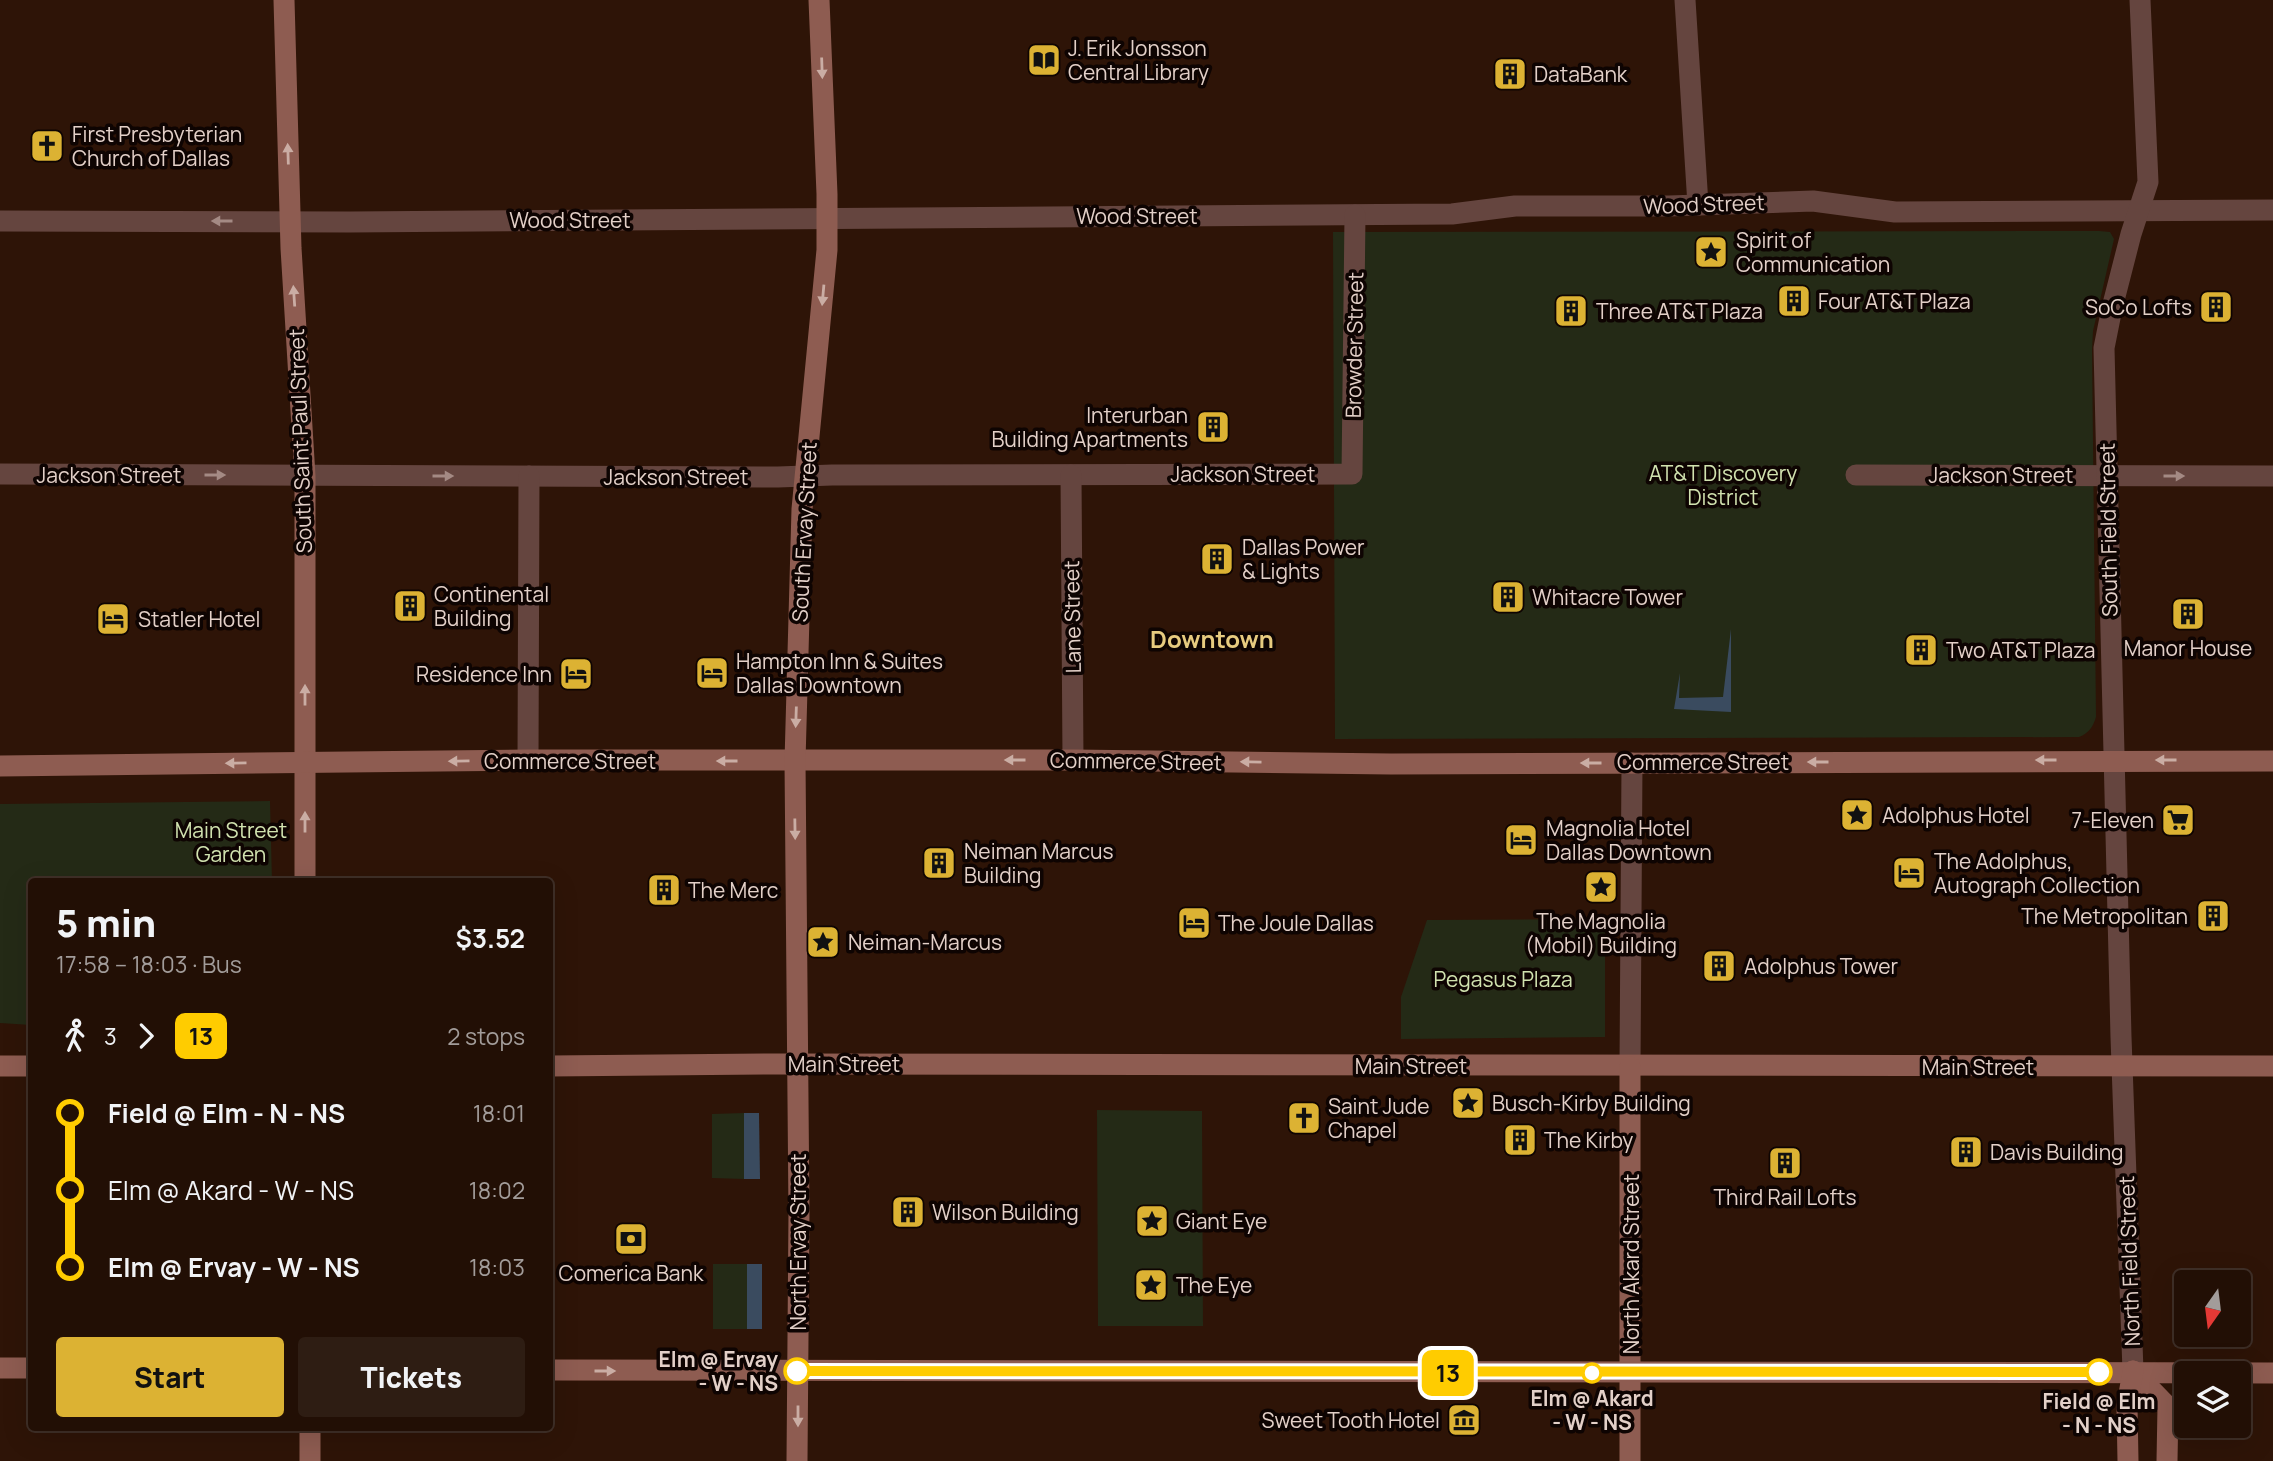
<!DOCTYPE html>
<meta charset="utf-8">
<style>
body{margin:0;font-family:Manrope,sans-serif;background:#2e1d13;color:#f1f3f6;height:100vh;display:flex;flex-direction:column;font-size:26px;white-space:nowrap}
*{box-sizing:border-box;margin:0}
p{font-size:23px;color:#a29c9a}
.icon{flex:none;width:38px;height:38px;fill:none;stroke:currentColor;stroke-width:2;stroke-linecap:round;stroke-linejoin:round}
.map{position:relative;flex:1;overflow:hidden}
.drawer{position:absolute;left:28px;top:878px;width:525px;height:553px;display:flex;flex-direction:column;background:#220f05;border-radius:7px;box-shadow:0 7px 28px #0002,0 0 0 2px #3f2f27}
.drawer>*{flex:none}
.badge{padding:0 14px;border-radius:10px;font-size:24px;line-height:46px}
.needle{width:46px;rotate:194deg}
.tools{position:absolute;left:2174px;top:1270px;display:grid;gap:14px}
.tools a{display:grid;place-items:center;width:77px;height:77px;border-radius:7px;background:#220f05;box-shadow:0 7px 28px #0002,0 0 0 2px #3f2f27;font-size:35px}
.map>.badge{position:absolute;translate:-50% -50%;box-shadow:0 0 0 4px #fff}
.legs{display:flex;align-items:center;gap:10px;height:77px;padding:0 28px;font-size:23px}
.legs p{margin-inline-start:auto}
.summary{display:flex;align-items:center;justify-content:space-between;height:119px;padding:0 28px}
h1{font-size:38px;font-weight:800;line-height:52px}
.action{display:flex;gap:14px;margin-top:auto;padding:14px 28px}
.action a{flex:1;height:80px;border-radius:7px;background:#dcb233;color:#111;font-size:28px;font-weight:800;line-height:80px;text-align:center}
.action a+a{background:#2e1d13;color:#f1f3f6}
ul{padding:0 28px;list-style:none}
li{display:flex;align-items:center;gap:24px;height:77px;font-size:26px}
li i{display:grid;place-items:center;width:10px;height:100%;margin:0 9px;background:currentColor}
li i::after{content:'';width:18px;height:18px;margin:-9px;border:5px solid;border-radius:50%;background:#220f05}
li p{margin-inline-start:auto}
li:first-child i{background:linear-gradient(#0000 50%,currentColor 0)}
li:last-child i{background:linear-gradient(currentColor 50%,#0000 0)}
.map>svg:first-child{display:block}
.green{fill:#242a16}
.water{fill:#3a4b5f}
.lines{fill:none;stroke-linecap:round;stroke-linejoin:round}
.street{stroke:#65453f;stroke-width:21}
.secondary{stroke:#8e5c51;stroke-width:21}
.oneway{fill:#caada4}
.oneway2{fill:#a48a84}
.line-1-casing{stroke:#fff;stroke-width:16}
.line-1{stroke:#fc0;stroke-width:10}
.stop-1-dot{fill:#fff;stroke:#fc0;stroke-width:3.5}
.labels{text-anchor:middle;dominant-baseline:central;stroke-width:7;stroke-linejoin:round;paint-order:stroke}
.poi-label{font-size:21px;fill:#e3d0c8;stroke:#0e0402;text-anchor:start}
.street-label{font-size:21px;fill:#e3d0c8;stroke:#0e0402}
.park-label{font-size:21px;fill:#d1e2af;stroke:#0e0402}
.stop-label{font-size:21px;font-weight:bold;fill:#e3d0c8;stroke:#0e0402}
.quarter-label{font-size:24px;font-weight:bold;fill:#e7cb7f;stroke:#0e0402}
</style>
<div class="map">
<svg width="2273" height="1461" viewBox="0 0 2273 1461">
<rect width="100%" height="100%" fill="#2e1407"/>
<g class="green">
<path d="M2099,231l11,1 4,7 -21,92 -1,19 4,367c-3,10 -7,16 -17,20l-744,2 -2,-507z"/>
<polygon points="270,801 272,882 32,882 31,1025 0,1023 0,804"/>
<polygon points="1605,919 1605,1037 1401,1039 1401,997 1427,920"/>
<polygon points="1097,1110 1202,1111 1203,1326 1098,1326"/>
<polygon points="744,1113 744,1179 712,1178 712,1114"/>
<rect x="713" y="1264" width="34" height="65"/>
</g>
<g class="water">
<polygon points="1731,629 1731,712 1674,709 1680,673 1679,698 1723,697"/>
<polygon points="744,1113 759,1113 760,1179 744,1179"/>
<rect x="747" y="1264" width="15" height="65"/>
</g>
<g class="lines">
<g class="street">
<polyline points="1685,0 1698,205"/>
<polyline points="0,221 350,222 1452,214 1515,206 1669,206 1813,201 1895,212 2273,210"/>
<polyline points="0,474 778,477 832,475 1352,474 1355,215"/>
<polyline points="1071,475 1073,760"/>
<polyline points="1856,475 2273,476"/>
<polyline points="528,760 529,476"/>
<polyline points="1630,1067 1632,763"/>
<polyline points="2133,1371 2121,1037 2104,348 2112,308 2131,234 2148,182 2140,0"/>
</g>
<g class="secondary">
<polyline points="284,0 291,248 305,476 305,882"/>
<polyline points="0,766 528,760 1073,760 1391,764 2273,761"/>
<polyline points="0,1066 32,1066"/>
<polyline points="550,1066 772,1064 2273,1066"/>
<polyline points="0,1368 32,1368"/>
<polyline points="550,1370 2273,1373"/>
<polyline points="2133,1371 2168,1407 2167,1461"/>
<polyline points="310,1428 310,1461"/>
<polyline points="797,1461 799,1213 795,761 802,509 827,250 827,194 819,0"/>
<polyline points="1630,1461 1630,1067"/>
<polyline points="2128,1461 2127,1406 2133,1371"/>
</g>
</g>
<defs><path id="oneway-solid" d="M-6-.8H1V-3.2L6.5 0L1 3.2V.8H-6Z" transform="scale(1.75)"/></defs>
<g class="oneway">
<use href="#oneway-solid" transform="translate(822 68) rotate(88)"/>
<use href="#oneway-solid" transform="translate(288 154) rotate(-92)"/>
<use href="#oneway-solid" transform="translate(823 295) rotate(95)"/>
<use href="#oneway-solid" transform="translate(294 296) rotate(-94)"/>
<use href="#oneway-solid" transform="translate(305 695) rotate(-90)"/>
<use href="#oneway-solid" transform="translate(796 717) rotate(92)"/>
<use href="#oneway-solid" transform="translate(1015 760) rotate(180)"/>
<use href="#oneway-solid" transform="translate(2046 760) rotate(180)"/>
<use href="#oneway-solid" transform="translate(2166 760) rotate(-180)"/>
<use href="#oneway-solid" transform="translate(459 761) rotate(179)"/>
<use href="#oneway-solid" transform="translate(727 761) rotate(-180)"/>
<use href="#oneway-solid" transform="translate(1251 762) rotate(-179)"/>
<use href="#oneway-solid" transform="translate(1818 762) rotate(180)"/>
<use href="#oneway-solid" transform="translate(236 763) rotate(179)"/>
<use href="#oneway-solid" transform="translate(1591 763) rotate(180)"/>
<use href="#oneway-solid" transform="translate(305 822) rotate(-90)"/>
<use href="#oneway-solid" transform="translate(795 829) rotate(89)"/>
<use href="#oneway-solid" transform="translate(605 1371)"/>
<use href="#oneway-solid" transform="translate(798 1416) rotate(90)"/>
</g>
<g class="oneway2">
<use href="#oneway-solid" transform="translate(222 221) rotate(-180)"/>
<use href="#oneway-solid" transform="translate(215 475)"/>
<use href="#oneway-solid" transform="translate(443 476)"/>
<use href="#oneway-solid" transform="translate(2174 476)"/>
</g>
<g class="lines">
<defs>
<polyline id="line-1" points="797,1371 2099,1372"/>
</defs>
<use href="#line-1" class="line-1-casing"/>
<use href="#line-1" class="line-1"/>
</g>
<defs>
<symbol id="library-square" viewBox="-11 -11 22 22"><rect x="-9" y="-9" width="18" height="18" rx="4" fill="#dcb233" stroke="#0e0402"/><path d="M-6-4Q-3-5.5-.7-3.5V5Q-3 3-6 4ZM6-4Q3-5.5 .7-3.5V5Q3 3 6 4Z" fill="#111"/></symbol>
<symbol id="building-square" viewBox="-11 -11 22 22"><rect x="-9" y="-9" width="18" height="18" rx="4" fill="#dcb233" stroke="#0e0402"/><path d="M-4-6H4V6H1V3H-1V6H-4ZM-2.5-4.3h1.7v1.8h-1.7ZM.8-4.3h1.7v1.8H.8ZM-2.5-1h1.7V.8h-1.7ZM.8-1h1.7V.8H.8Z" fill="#111"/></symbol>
<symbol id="church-square" viewBox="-11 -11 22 22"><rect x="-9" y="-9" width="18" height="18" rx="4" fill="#dcb233" stroke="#0e0402"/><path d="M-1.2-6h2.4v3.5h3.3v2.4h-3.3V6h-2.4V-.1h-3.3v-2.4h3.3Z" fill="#111"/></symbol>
<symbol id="sight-square" viewBox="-11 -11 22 22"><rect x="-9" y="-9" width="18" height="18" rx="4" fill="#dcb233" stroke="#0e0402"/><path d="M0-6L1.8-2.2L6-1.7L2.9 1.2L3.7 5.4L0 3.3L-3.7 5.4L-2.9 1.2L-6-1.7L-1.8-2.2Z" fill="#111"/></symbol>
<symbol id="hotel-square" viewBox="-11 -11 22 22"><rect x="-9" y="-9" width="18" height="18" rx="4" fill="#dcb233" stroke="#0e0402"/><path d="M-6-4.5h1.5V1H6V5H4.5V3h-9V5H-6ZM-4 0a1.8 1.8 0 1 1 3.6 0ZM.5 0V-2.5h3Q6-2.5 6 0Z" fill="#111"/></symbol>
<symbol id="supermarket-square" viewBox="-11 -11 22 22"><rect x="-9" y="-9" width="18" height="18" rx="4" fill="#dcb233" stroke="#0e0402"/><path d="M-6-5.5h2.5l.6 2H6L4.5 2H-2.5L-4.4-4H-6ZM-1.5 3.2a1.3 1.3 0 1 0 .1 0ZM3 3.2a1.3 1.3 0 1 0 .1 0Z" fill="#111"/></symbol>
<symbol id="bank-square" viewBox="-11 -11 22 22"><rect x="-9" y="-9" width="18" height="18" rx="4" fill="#dcb233" stroke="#0e0402"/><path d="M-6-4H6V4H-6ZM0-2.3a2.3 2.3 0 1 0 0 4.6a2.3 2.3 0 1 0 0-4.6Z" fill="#111"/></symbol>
<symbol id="museum-square" viewBox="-11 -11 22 22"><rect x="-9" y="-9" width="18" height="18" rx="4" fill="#dcb233" stroke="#0e0402"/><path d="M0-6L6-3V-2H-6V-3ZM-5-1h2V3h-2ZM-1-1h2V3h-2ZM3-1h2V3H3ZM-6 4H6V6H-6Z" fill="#111"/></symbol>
</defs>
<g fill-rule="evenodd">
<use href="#library-square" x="1025" y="41" width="38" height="38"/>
<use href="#building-square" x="1491" y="55" width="38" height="38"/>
<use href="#church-square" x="28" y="127" width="38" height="38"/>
<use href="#sight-square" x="1692" y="233" width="38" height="38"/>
<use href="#building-square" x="1775" y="282" width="38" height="38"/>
<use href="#building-square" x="2197" y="288" width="38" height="38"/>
<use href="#building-square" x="1552" y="292" width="38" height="38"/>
<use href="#building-square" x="1194" y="408" width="38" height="38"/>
<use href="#building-square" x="1198" y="540" width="38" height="38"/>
<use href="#building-square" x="1489" y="578" width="38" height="38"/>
<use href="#building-square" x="391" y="587" width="38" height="38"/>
<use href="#building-square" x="2169" y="595" width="38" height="38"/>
<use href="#hotel-square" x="94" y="600" width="38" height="38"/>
<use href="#building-square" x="1902" y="631" width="38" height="38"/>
<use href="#hotel-square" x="693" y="654" width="38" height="38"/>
<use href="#hotel-square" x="557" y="655" width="38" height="38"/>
<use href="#sight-square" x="1838" y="796" width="38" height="38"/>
<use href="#supermarket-square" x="2159" y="801" width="38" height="38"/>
<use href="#hotel-square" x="1502" y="821" width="38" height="38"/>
<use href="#building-square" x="920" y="844" width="38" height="38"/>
<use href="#hotel-square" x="1890" y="854" width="38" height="38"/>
<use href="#sight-square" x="1582" y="868" width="38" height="38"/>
<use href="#building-square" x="645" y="871" width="38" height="38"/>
<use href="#building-square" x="2194" y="897" width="38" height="38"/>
<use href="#hotel-square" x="1175" y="904" width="38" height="38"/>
<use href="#sight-square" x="804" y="923" width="38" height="38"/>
<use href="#building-square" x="1700" y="947" width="38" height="38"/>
<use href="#sight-square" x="1449" y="1084" width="38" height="38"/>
<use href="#church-square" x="1285" y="1099" width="38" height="38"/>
<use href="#building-square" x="1501" y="1121" width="38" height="38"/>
<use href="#building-square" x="1947" y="1133" width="38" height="38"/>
<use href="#building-square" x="1766" y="1144" width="38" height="38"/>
<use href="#building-square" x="889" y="1193" width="38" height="38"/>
<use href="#sight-square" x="1133" y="1202" width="38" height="38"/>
<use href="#bank-square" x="612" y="1220" width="38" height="38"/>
<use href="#sight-square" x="1132" y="1266" width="38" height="38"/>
<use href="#museum-square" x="1445" y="1401" width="38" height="38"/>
</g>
<g class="stop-1-dot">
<circle cx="797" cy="1371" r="12"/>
<circle cx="2099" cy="1372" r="12"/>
<circle cx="1592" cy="1373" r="9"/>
</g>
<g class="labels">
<g class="poi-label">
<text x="1068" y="48">J. Erik Jonsson<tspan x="1068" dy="24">Central Library</tspan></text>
<text x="1534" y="74">DataBank</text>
<text x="72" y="134">First Presbyterian<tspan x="72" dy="24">Church of Dallas</tspan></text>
<text x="1736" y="240">Spirit of<tspan x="1736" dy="24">Communication</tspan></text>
<text x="1818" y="301">Four AT&amp;T Plaza</text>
<text x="2192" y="307" text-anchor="end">SoCo Lofts</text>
<text x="1596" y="311">Three AT&amp;T Plaza</text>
<text x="1188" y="415" text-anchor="end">Interurban<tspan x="1188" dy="24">Building Apartments</tspan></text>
<text x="1242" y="547">Dallas Power<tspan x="1242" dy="24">&amp; Lights</tspan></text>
<text x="434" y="594">Continental<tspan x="434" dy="24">Building</tspan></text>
<text x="1532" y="597">Whitacre Tower</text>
<text x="138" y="619">Statler Hotel</text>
<text x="2188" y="648" text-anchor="middle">Manor House</text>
<text x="1946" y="650">Two AT&amp;T Plaza</text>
<text x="736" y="661">Hampton Inn &amp; Suites<tspan x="736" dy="24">Dallas Downtown</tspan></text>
<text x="552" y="674" text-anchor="end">Residence Inn</text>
<text x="1882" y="815">Adolphus Hotel</text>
<text x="2154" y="820" text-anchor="end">7-Eleven</text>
<text x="1546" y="828">Magnolia Hotel<tspan x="1546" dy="24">Dallas Downtown</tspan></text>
<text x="964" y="851">Neiman Marcus<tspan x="964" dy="24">Building</tspan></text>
<text x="1934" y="861">The Adolphus,<tspan x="1934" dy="24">Autograph Collection</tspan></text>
<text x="688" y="890">The Merc</text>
<text x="2188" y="916" text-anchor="end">The Metropolitan</text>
<text x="1601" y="921" text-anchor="middle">The Magnolia<tspan x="1601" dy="24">(Mobil) Building</tspan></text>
<text x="1218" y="923">The Joule Dallas</text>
<text x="848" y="942">Neiman-Marcus</text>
<text x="1744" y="966">Adolphus Tower</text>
<text x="1492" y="1103">Busch-Kirby Building</text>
<text x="1328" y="1106">Saint Jude<tspan x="1328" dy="24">Chapel</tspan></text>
<text x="1544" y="1140">The Kirby</text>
<text x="1990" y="1152">Davis Building</text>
<text x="1785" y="1197" text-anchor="middle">Third Rail Lofts</text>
<text x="932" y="1212">Wilson Building</text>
<text x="1176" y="1221">Giant Eye</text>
<text x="631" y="1273" text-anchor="middle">Comerica Bank</text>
<text x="1176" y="1285">The Eye</text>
<text x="1440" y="1420" text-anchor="end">Sweet Tooth Hotel</text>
</g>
<g class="street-label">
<text transform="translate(1704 204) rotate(-2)">Wood Street</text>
<text x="1137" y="216">Wood Street</text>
<text x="570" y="220">Wood Street</text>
<text transform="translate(1354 345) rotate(-89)">Browder Street</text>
<text transform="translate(300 441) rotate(-92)">South Saint Paul Street</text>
<text x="1243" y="474">Jackson Street</text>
<text x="109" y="475">Jackson Street</text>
<text x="2001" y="475">Jackson Street</text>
<text x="676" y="477">Jackson Street</text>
<text transform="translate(2108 530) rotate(-91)">South Field Street</text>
<text transform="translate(804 532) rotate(-87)">South Ervay Street</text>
<text transform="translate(1072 617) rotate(-91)">Lane Street</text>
<text x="570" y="761">Commerce Street</text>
<text transform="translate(1136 761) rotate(1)">Commerce Street</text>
<text x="1703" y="762">Commerce Street</text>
<text x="844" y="1064">Main Street</text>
<text x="1411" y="1066">Main Street</text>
<text x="1978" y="1067">Main Street</text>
<text transform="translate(798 1242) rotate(-90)">North Ervay Street</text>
<text transform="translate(2129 1261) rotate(-92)">North Field Street</text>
<text transform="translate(1631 1264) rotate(-90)">North Akard Street</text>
</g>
<g class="park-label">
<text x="1723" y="473">AT&amp;T Discovery<tspan x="1723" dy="24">District</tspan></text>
<text x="231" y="830">Main Street<tspan x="231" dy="24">Garden</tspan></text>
<text x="1503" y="979">Pegasus Plaza</text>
</g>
<g class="stop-label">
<text x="778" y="1359" text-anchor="end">Elm @ Ervay<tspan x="778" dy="24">- W - NS</tspan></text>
<text x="1592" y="1398">Elm @ Akard<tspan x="1592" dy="24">- W - NS</tspan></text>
<text x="2099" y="1401">Field @ Elm<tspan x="2099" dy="24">- N - NS</tspan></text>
</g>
<g class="quarter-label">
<text x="1212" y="638">Downtown</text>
</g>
</g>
</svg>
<div class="tools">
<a><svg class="needle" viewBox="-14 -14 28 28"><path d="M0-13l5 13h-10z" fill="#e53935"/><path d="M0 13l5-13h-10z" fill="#a29c9a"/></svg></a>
<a><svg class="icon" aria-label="layers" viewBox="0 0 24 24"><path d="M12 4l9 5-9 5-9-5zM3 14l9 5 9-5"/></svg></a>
</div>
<b class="badge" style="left:1448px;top:1373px;background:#fc0;color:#111">13</b>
<section class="drawer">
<div class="summary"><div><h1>5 min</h1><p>17:58 – 18:03 · Bus</p></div><b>$3.52</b></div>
<div class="legs"><svg class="icon" aria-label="walk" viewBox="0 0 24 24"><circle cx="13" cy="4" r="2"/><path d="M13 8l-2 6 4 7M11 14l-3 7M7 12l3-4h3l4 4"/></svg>3<svg class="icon" aria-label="forward" viewBox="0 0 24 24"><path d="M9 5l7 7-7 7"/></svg><b class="badge" style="background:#fc0;color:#111">13</b><p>2 stops</p></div>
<ul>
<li><i style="color:#fc0"></i><b>Field @ Elm - N - NS</b><p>18:01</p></li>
<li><i style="color:#fc0"></i><span>Elm @ Akard - W - NS</span><p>18:02</p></li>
<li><i style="color:#fc0"></i><b>Elm @ Ervay - W - NS</b><p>18:03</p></li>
</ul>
<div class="action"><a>Start</a><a>Tickets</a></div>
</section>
</div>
